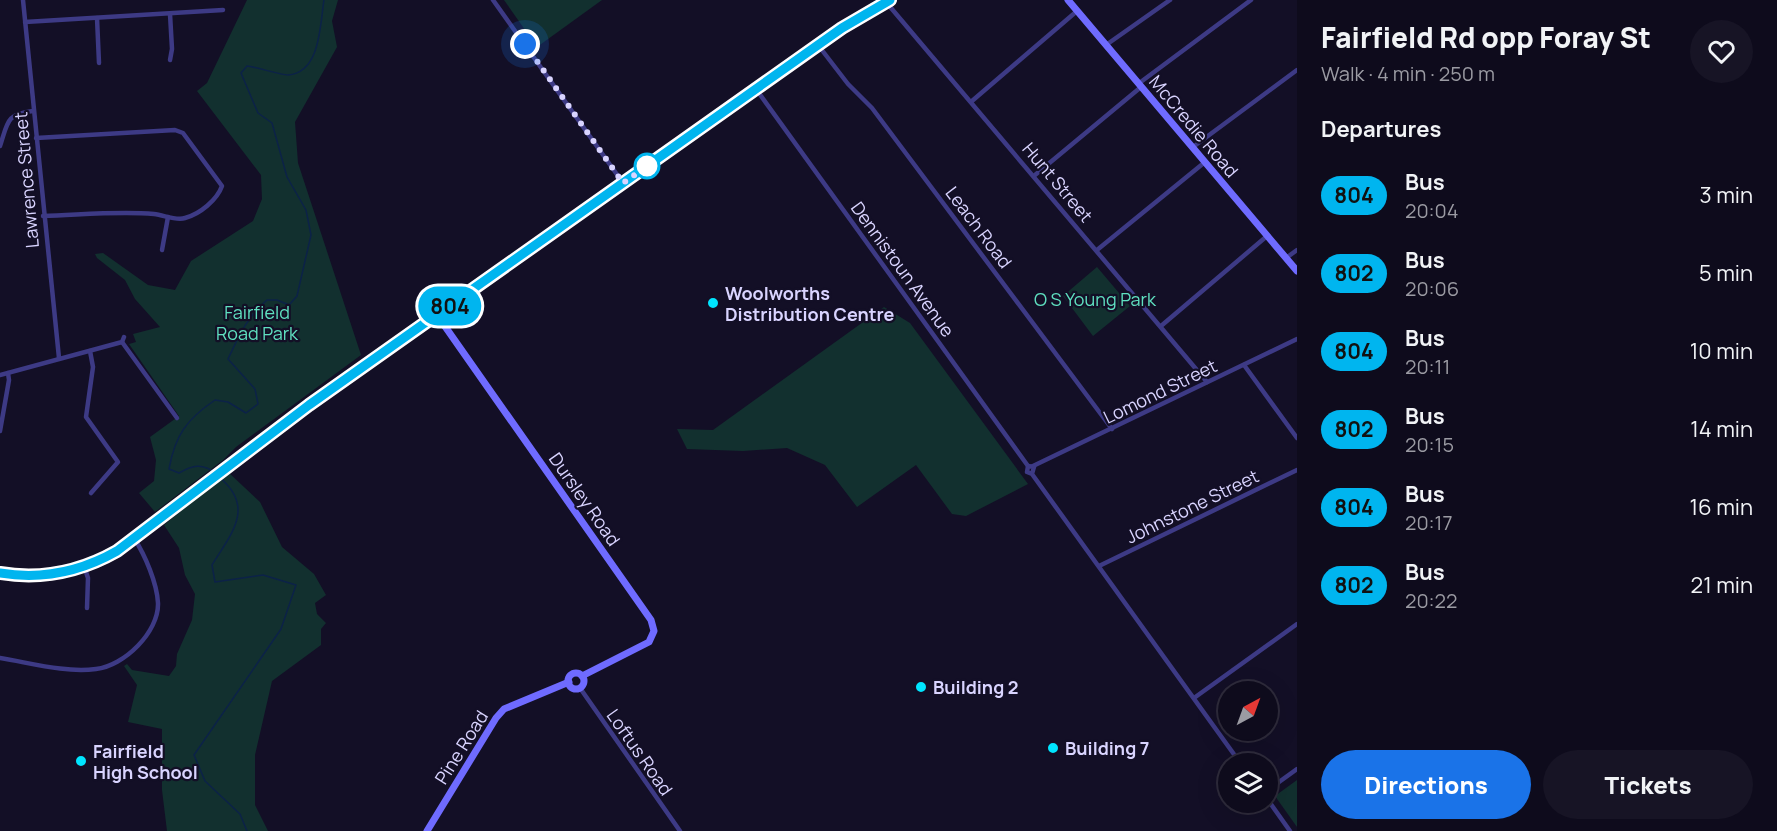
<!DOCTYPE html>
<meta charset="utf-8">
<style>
body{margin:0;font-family:Manrope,sans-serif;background:#171425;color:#f1f3f6;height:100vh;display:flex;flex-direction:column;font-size:22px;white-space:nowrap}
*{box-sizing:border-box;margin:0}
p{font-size:20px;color:#9b9ba3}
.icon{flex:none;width:33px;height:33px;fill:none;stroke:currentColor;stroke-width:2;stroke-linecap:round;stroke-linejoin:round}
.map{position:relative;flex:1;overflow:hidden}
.panel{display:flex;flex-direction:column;background:#0e0b1c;width:480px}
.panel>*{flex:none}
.badge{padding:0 12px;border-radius:20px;font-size:21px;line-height:39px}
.needle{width:39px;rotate:41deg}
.buttons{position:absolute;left:1218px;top:681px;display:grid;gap:12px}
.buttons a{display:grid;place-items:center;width:60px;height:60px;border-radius:50%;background:#0e0b1c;box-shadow:0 6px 24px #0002,0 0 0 2px #2e2b3b;font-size:30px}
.you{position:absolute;width:30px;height:30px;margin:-15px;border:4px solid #fff;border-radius:50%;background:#1a73e8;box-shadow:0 0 0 9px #1a73e833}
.map>.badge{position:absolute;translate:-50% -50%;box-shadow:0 0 0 3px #fff}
h2{padding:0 24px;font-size:22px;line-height:54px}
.round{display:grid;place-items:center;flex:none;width:63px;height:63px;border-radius:32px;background:#171425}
.head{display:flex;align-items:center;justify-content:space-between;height:102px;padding:0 24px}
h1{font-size:28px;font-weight:800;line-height:45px}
.action{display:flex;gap:12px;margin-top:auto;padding:12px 24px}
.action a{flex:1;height:69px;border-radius:36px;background:#1a73e8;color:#fff;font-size:24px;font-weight:800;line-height:69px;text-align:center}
.action a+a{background:#171425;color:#f1f3f6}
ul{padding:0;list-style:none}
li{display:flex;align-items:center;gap:18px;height:78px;padding:0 24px}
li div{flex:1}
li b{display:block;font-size:22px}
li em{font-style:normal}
li .badge{min-width:66px;font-weight:700;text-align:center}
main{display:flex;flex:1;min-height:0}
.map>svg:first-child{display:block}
.green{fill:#12302f}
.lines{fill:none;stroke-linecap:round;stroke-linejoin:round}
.stream{stroke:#0c2248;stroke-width:1.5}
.street{stroke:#3d3a85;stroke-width:4.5}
.secondary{stroke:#6f6bff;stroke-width:7}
.line-casing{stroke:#fff;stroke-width:14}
.line{stroke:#00b5ef;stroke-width:9}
.walk{stroke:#d9d4ff;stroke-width:6;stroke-dasharray:0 10.8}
.stop-dot{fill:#fff;stroke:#00b5ef;stroke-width:3}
.poi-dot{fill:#00e5ff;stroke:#130f26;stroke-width:2}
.labels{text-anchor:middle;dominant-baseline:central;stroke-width:4.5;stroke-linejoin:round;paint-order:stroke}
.street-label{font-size:18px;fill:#d9d4ff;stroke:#130f26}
.poi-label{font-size:18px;font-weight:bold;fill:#d9d4ff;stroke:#130f26;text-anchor:start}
.park-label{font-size:18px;fill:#5fe0c0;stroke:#130f26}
</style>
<main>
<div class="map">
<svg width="1297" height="831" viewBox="0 0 1297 831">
<rect width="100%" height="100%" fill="#130f26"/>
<g class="green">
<polygon points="247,0 338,0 332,21 337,47 295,122 298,163 361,355 236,447 223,460 155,512 139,493 154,481 156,460 150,437 179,416 129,344 136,342 133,334 160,327 135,299 125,280 97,258 95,254 103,253 148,285 175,290 191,261 253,221 262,199 261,175 197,91 207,83"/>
<polygon points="504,0 602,0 537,47"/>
<polygon points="1097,267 1130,306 1093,336 1063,296"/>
<polygon points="884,307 910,323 1028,484 966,516 952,514 916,465 857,507 825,465 787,448 743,451 687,449 677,429 713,430"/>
<polygon points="228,472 260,502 282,547 314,574 326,595 315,603 317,614 326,623 321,629 321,645 272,681 255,755 255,805 268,831 167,831 162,790 162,729 128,722 137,685 124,666 127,664 132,670 169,676 176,666 177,654 192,620 195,594 185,575 179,548 164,525"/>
<polygon points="1297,780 1297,827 1275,796"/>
</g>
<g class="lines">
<g class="stream">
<path d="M216,473c-14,-10 -23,-8 -37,0l-10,-4c6,-34 18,-50 46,-69l13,2 18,11 12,-9 -3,-15 -27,-30c11,-23 19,-42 39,-59h10l12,5 8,-9 14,-61 -5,-25 -19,-33 -15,-54 -14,-10 -17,-40 6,-7c9,1 34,9 41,9 33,-2 32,-52 36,-75"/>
<path d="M219,477c37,30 12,57 -7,88l3,17 48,-7 33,10 -15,44 -87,126 11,26 35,33 7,17"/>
</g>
<g class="street">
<polyline points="23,0 59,358"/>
<polyline points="493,0 623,183"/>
<polyline points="886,2 1207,382"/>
<polyline points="170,14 172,49 170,60"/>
<polyline points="97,18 99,63"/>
<polyline points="25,22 223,10"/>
<polyline points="818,45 848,84 872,108 1112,429"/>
<polyline points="1106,45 1170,0"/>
<polyline points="1138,84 1251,0"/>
<polyline points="756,89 1028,466"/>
<polyline points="972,101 1077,11"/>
<path d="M36,138l139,-8 8,3 39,53c-5,14 -22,28 -37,32 -9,3 -21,-3 -31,-4 -37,-3 -74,1 -111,2"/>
<path d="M0,146c8,-24 6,-32 33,-35"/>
<polyline points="1193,147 1297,70"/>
<polyline points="1035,175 1141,87"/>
<polyline points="162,250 168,217"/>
<polyline points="1097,250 1205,162"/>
<polyline points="1286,258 1297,250"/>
<polyline points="1161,326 1267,236"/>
<polyline points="122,342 177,418"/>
<polyline points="90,351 93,367 86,417 118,462 91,493"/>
<polyline points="1244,365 1297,438"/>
<polyline points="0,375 122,342 124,337"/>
<polyline points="0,431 9,380 8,373"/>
<polyline points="1033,466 1297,339"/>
<polyline points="1032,474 1034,467 1028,466 1027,472 1032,474 1241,764"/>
<polyline points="84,566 88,578 87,608"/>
<polyline points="1099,566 1297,470"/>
<path d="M0,658c31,5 65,15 96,11 28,-3 63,-37 62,-66 -1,-20 -13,-48 -24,-65"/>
<polyline points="580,688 680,831"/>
<polyline points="1194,698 1297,624"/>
<polyline points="1268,790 1297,769"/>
<polyline points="1268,800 1290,831"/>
</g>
<g class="secondary">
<polyline points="1068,0 1297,271"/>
<polyline points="437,315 651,620 654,631 649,642 582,676"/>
<path d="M0,573c42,7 80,-1 117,-22l192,-146 533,-377 48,-28"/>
<circle cx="576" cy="681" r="8"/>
<polyline points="427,831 496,718 504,709 569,682"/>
</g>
</g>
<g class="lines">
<defs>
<path id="line" d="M0,573c42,7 80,-1 117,-22l192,-146 533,-377 48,-28"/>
</defs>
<use href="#line" class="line-casing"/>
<use href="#line" class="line"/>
<polyline class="walk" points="525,44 623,183 652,163 647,166"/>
</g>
<circle class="stop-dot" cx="647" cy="166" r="12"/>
<g class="poi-dot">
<circle cx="713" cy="303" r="6"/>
<circle cx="921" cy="687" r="6"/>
<circle cx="1053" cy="748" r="6"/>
<circle cx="81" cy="761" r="6"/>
</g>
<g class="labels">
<g class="street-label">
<text transform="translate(1194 126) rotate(50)">McCredie Road</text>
<text transform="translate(26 180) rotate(-95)">Lawrence Street</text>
<text transform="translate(1058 182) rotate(50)">Hunt Street</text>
<text transform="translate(979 227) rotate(53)">Leach Road</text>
<text transform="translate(903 269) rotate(54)">Dennistoun Avenue</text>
<text transform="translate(1160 391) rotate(-26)">Lomond Street</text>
<text transform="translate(585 499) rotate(55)">Dursley Road</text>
<text transform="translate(1192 506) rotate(-26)">Johnstone Street</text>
<text transform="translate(461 747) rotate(-58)">Pine Road</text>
<text transform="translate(640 752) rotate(55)">Loftus Road</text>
</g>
<g class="poi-label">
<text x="725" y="293">Woolworths<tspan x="725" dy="21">Distribution Centre</tspan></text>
<text x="933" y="687">Building 2</text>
<text x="1065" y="748">Building 7</text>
<text x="93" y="751">Fairfield<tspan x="93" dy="21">High School</tspan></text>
</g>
<g class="park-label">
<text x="1095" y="299">O S Young Park</text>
<text x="257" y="312">Fairfield<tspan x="257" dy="21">Road Park</tspan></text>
</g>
</g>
</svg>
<div class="buttons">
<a><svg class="needle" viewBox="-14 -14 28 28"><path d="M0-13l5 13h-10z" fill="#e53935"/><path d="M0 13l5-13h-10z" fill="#9b9ba3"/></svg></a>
<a><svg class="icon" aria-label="layers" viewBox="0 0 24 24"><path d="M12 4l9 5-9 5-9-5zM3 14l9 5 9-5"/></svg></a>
</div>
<div class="you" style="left:525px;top:44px"></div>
<b class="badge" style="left:450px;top:306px;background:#00b5ef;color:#111">804</b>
</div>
<section class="panel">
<div class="head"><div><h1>Fairfield Rd opp Foray St</h1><p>Walk · 4 min · 250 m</p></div><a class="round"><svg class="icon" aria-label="heart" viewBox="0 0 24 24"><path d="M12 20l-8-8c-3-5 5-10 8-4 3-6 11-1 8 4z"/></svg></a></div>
<h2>Departures</h2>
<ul>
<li><span class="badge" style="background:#00b5ef;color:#111">804</span><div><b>Bus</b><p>20:04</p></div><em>3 min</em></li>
<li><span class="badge" style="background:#00b5ef;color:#111">802</span><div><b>Bus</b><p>20:06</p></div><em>5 min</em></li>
<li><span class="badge" style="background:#00b5ef;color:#111">804</span><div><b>Bus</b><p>20:11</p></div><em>10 min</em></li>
<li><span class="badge" style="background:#00b5ef;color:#111">802</span><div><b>Bus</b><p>20:15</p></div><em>14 min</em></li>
<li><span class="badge" style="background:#00b5ef;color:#111">804</span><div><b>Bus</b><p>20:17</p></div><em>16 min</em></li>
<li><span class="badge" style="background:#00b5ef;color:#111">802</span><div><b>Bus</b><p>20:22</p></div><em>21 min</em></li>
</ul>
<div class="action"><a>Directions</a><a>Tickets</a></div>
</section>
</main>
